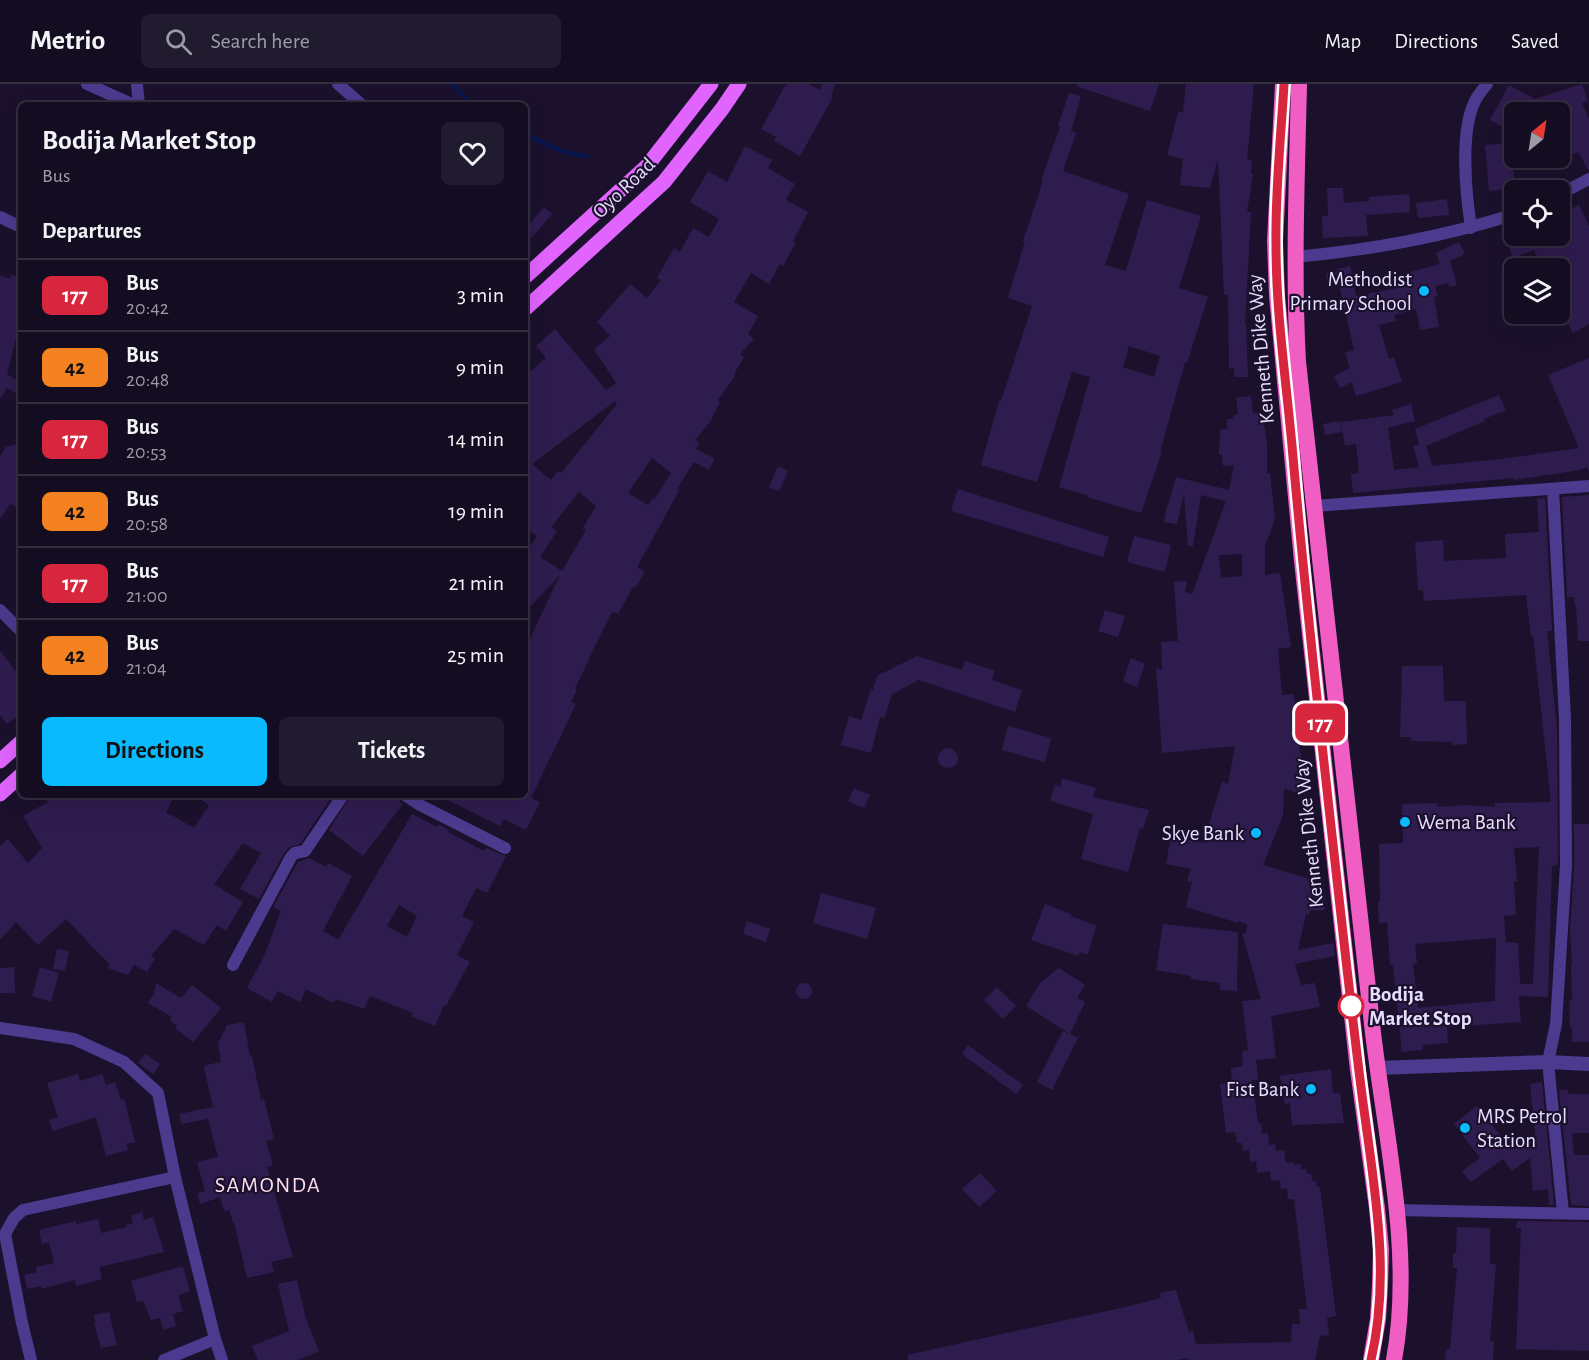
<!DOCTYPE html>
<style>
body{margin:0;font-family:"Alegreya Sans",sans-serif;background:#211b2f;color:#f1f3f6;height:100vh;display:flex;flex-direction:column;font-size:22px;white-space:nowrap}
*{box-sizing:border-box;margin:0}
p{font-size:20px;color:#9d9ca5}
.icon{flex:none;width:33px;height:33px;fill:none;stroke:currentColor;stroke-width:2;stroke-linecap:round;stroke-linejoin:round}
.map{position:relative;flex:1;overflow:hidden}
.drawer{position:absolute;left:18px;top:18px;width:510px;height:696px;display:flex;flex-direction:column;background:#140d22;border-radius:9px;box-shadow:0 6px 24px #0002,0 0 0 2px #332d40}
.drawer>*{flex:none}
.badge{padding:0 12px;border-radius:9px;font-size:21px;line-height:39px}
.needle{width:39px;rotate:30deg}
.fabs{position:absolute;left:1504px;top:18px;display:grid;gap:12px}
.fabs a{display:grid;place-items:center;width:66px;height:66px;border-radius:9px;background:#140d22;box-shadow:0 6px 24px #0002,0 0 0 2px #332d40;font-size:30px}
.map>.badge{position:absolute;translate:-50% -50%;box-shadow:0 0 0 3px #fff}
h2{padding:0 24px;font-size:22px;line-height:54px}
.round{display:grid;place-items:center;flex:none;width:63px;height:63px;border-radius:9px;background:#211b2f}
.headline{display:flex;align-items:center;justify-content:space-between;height:102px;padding:0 24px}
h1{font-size:28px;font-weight:700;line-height:45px}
.cta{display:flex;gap:12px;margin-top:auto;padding:12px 24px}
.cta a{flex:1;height:69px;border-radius:9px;background:#09baff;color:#111;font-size:24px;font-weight:700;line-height:69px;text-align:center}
.cta a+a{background:#211b2f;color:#f1f3f6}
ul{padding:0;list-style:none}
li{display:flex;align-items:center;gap:18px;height:72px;padding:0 24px;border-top:2px solid #332d40}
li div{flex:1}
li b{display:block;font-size:22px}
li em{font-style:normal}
li .badge{min-width:66px;font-weight:700;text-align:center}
header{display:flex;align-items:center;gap:36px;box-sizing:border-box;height:84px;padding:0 30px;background:#140d22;border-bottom:2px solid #332d40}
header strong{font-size:28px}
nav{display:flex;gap:33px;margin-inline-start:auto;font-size:21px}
.search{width:420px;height:54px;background:#211b2f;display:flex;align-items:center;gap:15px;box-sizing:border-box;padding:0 21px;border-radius:9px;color:#9d9ca5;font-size:22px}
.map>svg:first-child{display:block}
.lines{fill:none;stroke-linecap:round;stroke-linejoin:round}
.stream{stroke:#09164e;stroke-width:4.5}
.building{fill:#2f1c4f;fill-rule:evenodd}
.minor{stroke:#4c3a8e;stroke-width:12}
.tertiary{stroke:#4c3a8e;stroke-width:14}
.primary{stroke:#e164ff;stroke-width:15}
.trunk{stroke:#f05ec4;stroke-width:16}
.line-casing{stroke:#fff;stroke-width:14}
.line{stroke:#d7263d;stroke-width:9}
.poi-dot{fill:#09baff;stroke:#1b112d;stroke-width:2}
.stop-dot{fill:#fff;stroke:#d7263d;stroke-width:3}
.labels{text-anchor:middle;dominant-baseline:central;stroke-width:4.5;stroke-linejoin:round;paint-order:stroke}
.street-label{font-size:21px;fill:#e7ddff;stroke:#1b112d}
.poi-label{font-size:21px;fill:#e7ddff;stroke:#1b112d;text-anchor:end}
.stop-label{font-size:21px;font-weight:bold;fill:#e7ddff;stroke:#1b112d;text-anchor:start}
.neighbourhood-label{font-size:22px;letter-spacing:1.5px;fill:#ffdfed;stroke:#1b112d}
</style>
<header>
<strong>Metrio</strong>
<div class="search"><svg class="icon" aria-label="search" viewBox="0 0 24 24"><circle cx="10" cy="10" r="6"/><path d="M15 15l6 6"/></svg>Search here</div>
<nav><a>Map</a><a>Directions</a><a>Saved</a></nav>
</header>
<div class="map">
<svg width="1589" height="1276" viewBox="0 0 1589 1276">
<rect width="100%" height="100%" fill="#1b112d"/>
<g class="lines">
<g class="stream">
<polyline points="452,0 472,21"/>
<path d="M525,50c20,9 41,22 63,22"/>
</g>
</g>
<g class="building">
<polygon points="786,0 809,0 820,6 822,0 835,0 831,12 833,13 800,72 774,57 776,53 761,45"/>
<polygon points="1077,0 1159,0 1150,27 1076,2"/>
<polygon points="1186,0 1254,0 1247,76 1252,76 1251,90 1253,90 1247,128 1251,128 1245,240 1246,240 1248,293 1234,293 1234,284 1229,285 1228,211 1224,211 1218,75 1210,104 1180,101 1183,75 1167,71 1178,28 1183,28"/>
<polygon points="1582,0 1588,17 1582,19 1589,35 1589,87 1578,68 1560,76 1560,28 1515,28 1515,49 1490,36 1509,1 1535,15"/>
<path d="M1069,9l12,3 -10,35 5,2 -13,38 66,23 -24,71 21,6 21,-71 54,16 -22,72 29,9 -21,66 -2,-1 -25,90h2l-21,61 -54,-16v-2l-28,-8 31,-110 -18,-5 -35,110 -56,-17 18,-64h2l31,-95 -24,-8 17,-57h-2l20,-60 -2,-1 19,-53 -2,-1zM1129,262l31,10 -6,21 -31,-10z"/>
<polygon points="1511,59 1515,104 1489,107 1485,61"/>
<path d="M745,62l27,14 -4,8 27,16 -9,16 22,12 -15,29 3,1 -13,24 -3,-2 -11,20 -18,-11 -17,29 24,14 -10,18 6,5 -14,15 4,3 -10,17 2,1 -18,25 2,2 -10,20 -15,18 5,3 -4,6 19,10 -6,11 -15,-8 -17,27 2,1 -5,10 -37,67 8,5 -10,16 -2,-1 -15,27 -4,-2 -3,2 -16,32 -20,43 2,1 -6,12 5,2 -45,94 9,4 -14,28 -22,-11 -4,7 -62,-31h87v-146l35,-74 -35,37v-58l12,-18 -12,-8v-152l21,-18 -10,-12 19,-17 51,61 10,-7 -22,-34 16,-13 -13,-14 33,-38 17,14 14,-18 -4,-2 17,-30 6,4 13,-24 16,9 10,-18 -29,-17 18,-31 19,11zM615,317l2,3 -56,69 -3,-2 -7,9 -19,-16zM652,374l19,15 -16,26 -2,-1 -5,7 -20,-12zM579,408l17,14 -13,22 3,2 -24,41 -22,-14 17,-26 -6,-4z"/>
<polygon points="1327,104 1343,104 1344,119 1369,117 1369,113 1409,110 1410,128 1366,131 1368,152 1323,154 1322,132 1328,132"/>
<polygon points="1447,115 1449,131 1418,134 1416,119"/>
<polygon points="1579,121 1589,142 1589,240 1573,249 1560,225 1560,184 1540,184 1534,166 1513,174 1505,152 1560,152 1560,130"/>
<polygon points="544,123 552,130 525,161 525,145"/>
<polygon points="1459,158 1465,170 1450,177 1457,201 1450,203 1448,199 1435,202 1438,212 1434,213 1439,243 1420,246 1416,225 1394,231 1396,237 1379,241 1389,275 1394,273 1402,298 1356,312 1352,298 1340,304 1334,292 1350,284 1345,269 1354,266 1339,200 1328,201 1326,189 1338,187 1337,185 1350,182 1356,212 1398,204 1395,192 1440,180 1436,169"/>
<polygon points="0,191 10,195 11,191 21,194 21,234 7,290 21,299 21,312 7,304 0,315"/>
<polygon points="1589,274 1589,388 1587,383 1580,386 1514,396 1514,394 1353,409 1351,390 1359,389 1356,360 1345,362 1341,338 1394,331 1392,326 1411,320 1415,337 1388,344 1394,386 1419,383 1413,362 1419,360 1415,345 1499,311 1506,326 1484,335 1485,337 1426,362 1432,382 1501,375 1579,364 1548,291"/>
<path d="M1251,312l2,17 9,-1 5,31v30h3l5,46 -10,27v29l15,-2 11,74 -13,2 4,46 12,-1 11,101 -21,-6 -1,27 -20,49 50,15 10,-1 2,31 -15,1 -1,4 -3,-1 -8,36 35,-7 2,13 -40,8 6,21 14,-2 5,24 -49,9 5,42 -20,2 2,20h-6l6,43h3l1,11 6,-1 1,12 6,-1 1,7 8,-1 2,13 8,-1 1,3 6,-1v5h5l1,5h4l1,7h4l1,6h3l16,129 -9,2 2,17 -9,1 -5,24h-127v-2l-13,2h-267l-1,-5 218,-48 36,-9 -1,-5 16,-3 13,42 4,-1 3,13 95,-2 1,-18h8l-1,-15h8l-13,-110h-6l-1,-11 -6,1 -1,-9 -9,1 -1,-10 -13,2 -1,-12 -6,1 -1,-12 -6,1 -1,-8h-5l-2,-11 -9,1 -6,-49 12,-2 -1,-14 12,-2 -1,-15 6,-1 -6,-49 19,-2 -19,-66h4l1,-8 -8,-4 -1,2 -52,-16 6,-25 -5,-1 4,-12 -25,-5 5,-29 32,8 19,-61 6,2 7,-38 -73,7 -6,-85 6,2 -1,-28 17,-1 -4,-59 13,-1 -2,11 7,2 34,-93 -25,-6 -8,51h-5l-4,-52 -7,30 -13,-2 3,-17h1l8,-28 53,13 5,-25 -11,1 -1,-11h-3l1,-25 7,-1v-10h7l-1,-4 5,-1 -2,-16zM1242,470v22l-21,2 -2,-23z"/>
<polygon points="1340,337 1342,348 1325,351 1323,340"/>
<polygon points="21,359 21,425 10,420 0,435 0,372 6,363"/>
<polygon points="778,382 788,387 779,407 769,403"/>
<polygon points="958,405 1109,453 1103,473 951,427"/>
<polygon points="1589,411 1589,557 1578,557 1576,522 1575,522 1574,513 1567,513 1562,413"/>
<path d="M1545,414l7,133h-5l10,98 1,136 -6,1 -4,131 -29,-1 2,26 -74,5 1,16 -26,2v5l-20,2 -9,-87h-3l-3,-43 -8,1 -1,-21h2l-1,-58 24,-1 -1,-39 35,-1v4l30,-2 28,2v-4l56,-1 -18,-166 -2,1 -5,-42 -102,6 -1,-11h-5l-3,-48 28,-2 1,21 62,-3 -1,-24 34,-2 -2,-33zM1539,763l-6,137h-13l-2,-41 -12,-1 -2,-26 12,-1 -2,-34h3l-3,-33zM1496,854l-1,63 -77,7 -5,-44 4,-1 -2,-19z"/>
<polygon points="1134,452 1171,461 1165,488 1127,478"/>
<polygon points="1105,526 1125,532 1118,553 1098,547"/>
<polygon points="0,567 21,594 21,630 7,640 0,631"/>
<polygon points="917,572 962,586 965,577 995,587 992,596 1022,606 1015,628 919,596 892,610 884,635 880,633 871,669 841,661 849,632 861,636 871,605 873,606 877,592"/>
<polygon points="1131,574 1145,580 1137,603 1123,597"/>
<polygon points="1402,582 1443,582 1444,617 1466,617 1467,660 1452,661 1452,658 1411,657 1411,653 1400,653"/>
<polygon points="1008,642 1051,654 1045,678 1002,666"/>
<circle cx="948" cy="674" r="10"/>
<polygon points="1062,694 1096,704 1093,713 1149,726 1143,745 1140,744 1128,788 1081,775 1093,730 1050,717 1055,701 1060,703"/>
<polygon points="854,704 870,711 864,724 848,717"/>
<polygon points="42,711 175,711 166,728 194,744 209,721 194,711 333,711 300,760 290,763 284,769 259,815 240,805 261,769 243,759 214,800 243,818 226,847 217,841 204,861 174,845 151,872 155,874 147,888 134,881 128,891 108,884 110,881 66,835 38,861 16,838 0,856 0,762 8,755 28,779 42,764 23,732 48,718"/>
<polygon points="351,711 397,711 398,715 403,720 363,772 329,746"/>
<path d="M412,730l25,13 1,-3 11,6 -1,2 36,19 2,-3 20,8 -19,37 -11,-5 -14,28 12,6 -17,33 13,7 -24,44 -2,-1 -9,21 -24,-10 2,-3 -43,-17 -6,13 -28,-10 -3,4 -27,-14 -6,13 -22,-11 -6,11 -25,-14 17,-32 17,-45 -8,-4 25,-45 11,-4 17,9 2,-4 24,13 -29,55 15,9zM399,821l18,11 -10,21 -20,-11z"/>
<polygon points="1574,740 1589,740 1589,958 1572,958 1572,943 1570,943 1569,917 1572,916 1571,880 1572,880 1570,847 1574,782"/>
<polygon points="821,809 876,824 867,855 813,839"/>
<polygon points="1045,820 1071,830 1071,832 1096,842 1088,871 1080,868 1078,872 1031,856"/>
<polygon points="747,837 770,845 766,858 743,850"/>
<polygon points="1163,840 1238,848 1237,907 1220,906 1220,899 1191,895 1191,892 1156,886"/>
<polygon points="57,865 69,867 65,887 53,885"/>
<polygon points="14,883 15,909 0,909 0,884"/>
<polygon points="40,883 59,889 51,918 32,912"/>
<polygon points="1059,884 1085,901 1077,914 1085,918 1070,950 1026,922 1040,899"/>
<circle cx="804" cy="907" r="8"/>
<polygon points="156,899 181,914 192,901 221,924 193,958 175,944 177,942 170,936 172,933 148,919 154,910"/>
<polygon points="997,903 1016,922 1003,935 984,916"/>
<polygon points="244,938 250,972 252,972 261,1016 264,1015 274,1055 266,1057 273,1081 267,1083 293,1173 271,1178 274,1188 247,1194 234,1138 233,1138 229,1126 224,1127 220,1113 200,1120 197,1109 205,1107 197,1078 218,1073 208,1035 181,1040 179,1030 213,1023 204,984 206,981 221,978 218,960 227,941"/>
<polygon points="1063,947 1078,954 1052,1006 1037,998"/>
<polygon points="968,961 1023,1001 1016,1010 962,970"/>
<polygon points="145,970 160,980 153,990 138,979"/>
<polygon points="1331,985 1333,1009 1340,1009 1344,1039 1292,1041 1290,1019 1285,1020 1280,992"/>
<polygon points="78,990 80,997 102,990 106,1001 115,998 121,1016 124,1015 135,1058 126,1060 128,1066 106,1072 96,1033 53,1047 49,1036 58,1033 47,999"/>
<polygon points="1542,998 1554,1121 1549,1121 1548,1105 1533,1107 1530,1074 1512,1087 1503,1075 1471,1098 1462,1087 1480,1074 1454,1040 1477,1022 1501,1052 1507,1048 1519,1063 1536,1061 1530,1000"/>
<polygon points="1559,1006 1568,1006 1569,1010 1589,1010 1589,1049 1572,1049 1574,1071 1589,1071 1589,1122 1571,1121"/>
<polygon points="980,1089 997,1107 979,1123 962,1105"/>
<polygon points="142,1128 144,1136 153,1133 164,1168 99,1183 102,1195 76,1202 75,1196 41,1205 41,1202 27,1205 24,1191 37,1188 36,1183 54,1179 49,1158 42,1160 39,1146 76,1137 76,1140 98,1135 101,1149 127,1143 126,1141 133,1139 131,1132"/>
<polygon points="1517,1137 1589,1138 1589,1267 1516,1265 1521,1144 1516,1144"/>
<polygon points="1457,1143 1490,1144 1490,1180 1496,1180 1490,1257 1494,1258 1493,1276 1445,1276 1446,1265 1450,1265 1457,1184 1453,1184 1453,1169 1456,1169"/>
<polygon points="183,1182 190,1207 178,1211 183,1227 173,1230 176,1242 163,1246 160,1234 151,1236 143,1217 137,1218 131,1197"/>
<polygon points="297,1196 306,1235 319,1267 298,1276 258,1276 252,1262 289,1247 278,1200"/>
<polygon points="109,1228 117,1261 101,1264 94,1239 96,1239 94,1231"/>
</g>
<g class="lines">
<g class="minor">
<polyline points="87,0 134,21"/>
<polyline points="137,0 139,21"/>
<polyline points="338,0 362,21"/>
<polyline points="1560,110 1589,95"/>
<polyline points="0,133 21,143"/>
<path d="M1471,144c-5,-34 -11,-94 3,-125 3,-7 8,-13 13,-19"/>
<path d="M1295,173c76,-7 148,-20 220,-43"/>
<polyline points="1553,405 1565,635 1566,781 1556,940 1548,978 1563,1129"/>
<polyline points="1314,422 1589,402"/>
<polyline points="0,526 21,547"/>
<polyline points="405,711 420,721 505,764"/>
<polyline points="233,881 291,773 295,769 305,767 343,711"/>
<polyline points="0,944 74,955 124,978 158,1009 175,1093 215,1255 222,1276"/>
<polyline points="1396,1126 1589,1130"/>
<polyline points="31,1276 22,1239 5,1150 14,1134 23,1126 175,1093"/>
<polyline points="164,1276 215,1255"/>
</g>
<polyline class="tertiary" points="1377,984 1548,978 1589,980"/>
<g class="primary">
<polyline points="525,193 647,82 711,0"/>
<polyline points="525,225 664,98 722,25 739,0"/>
<polyline points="0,677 21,658"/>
<polyline points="0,710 21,691"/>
</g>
<g class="trunk">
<polyline points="1283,0 1275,157 1277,212 1302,477 1336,788 1358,986 1377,1124 1381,1165 1380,1201 1378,1235 1371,1276"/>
<path d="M1299,0c-2,93 -6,185 -1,278 25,221 49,441 74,662 12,109 42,227 22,336"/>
</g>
</g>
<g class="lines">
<defs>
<path id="line" d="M1284,0c-3,53 -9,108 -8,161 0,71 11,141 17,212 15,171 35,342 54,512 6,50 11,99 18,148 11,81 25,162 6,243"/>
</defs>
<use href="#line" class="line-casing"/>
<use href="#line" class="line"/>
</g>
<g class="poi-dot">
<circle cx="1424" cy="207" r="6"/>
<circle cx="1405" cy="738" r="6"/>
<circle cx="1256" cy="749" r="6"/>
<circle cx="1311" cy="1005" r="6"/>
<circle cx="1465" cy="1044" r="6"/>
</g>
<circle class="stop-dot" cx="1351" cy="922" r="12"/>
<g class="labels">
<g class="street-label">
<text transform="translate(624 104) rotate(-44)">Oyo Road</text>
<text transform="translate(1261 265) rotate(-95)">Kenneth Dike Way</text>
<text transform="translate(1309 749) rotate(-96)">Kenneth Dike Way</text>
</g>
<g class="poi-label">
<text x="1412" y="195">Methodist<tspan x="1412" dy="24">Primary School</tspan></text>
<text x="1417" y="738" text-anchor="start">Wema Bank</text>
<text x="1244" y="749">Skye Bank</text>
<text x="1299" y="1005">Fist Bank</text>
<text x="1477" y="1032" text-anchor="start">MRS Petrol<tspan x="1477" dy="24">Station</tspan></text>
</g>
<g class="stop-label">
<text x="1369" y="910">Bodija<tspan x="1369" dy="24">Market Stop</tspan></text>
</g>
<g class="neighbourhood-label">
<text x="268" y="1101">SAMONDA</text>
</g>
</g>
</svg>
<div class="fabs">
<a><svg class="needle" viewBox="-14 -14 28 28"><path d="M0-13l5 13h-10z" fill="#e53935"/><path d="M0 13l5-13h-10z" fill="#9d9ca5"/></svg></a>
<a><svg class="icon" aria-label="locate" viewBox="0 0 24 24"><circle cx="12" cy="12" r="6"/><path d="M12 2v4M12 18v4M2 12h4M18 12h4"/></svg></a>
<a><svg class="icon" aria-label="layers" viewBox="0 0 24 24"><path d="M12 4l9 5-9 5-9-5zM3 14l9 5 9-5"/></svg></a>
</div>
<b class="badge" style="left:1320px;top:639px;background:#d7263d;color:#fff">177</b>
<section class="drawer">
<div class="headline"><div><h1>Bodija Market Stop</h1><p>Bus</p></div><a class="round"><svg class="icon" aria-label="heart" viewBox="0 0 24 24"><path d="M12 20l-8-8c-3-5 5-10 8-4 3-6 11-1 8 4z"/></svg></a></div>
<h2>Departures</h2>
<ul>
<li><span class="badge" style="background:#d7263d;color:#fff">177</span><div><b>Bus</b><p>20:42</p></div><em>3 min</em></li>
<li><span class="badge" style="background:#f58220;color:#111">42</span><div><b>Bus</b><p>20:48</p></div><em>9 min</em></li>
<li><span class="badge" style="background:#d7263d;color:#fff">177</span><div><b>Bus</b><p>20:53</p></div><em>14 min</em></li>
<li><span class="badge" style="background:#f58220;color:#111">42</span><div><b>Bus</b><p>20:58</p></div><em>19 min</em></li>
<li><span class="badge" style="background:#d7263d;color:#fff">177</span><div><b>Bus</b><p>21:00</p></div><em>21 min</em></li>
<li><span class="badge" style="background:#f58220;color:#111">42</span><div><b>Bus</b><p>21:04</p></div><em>25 min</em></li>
</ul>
<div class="cta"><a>Directions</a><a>Tickets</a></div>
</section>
</div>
